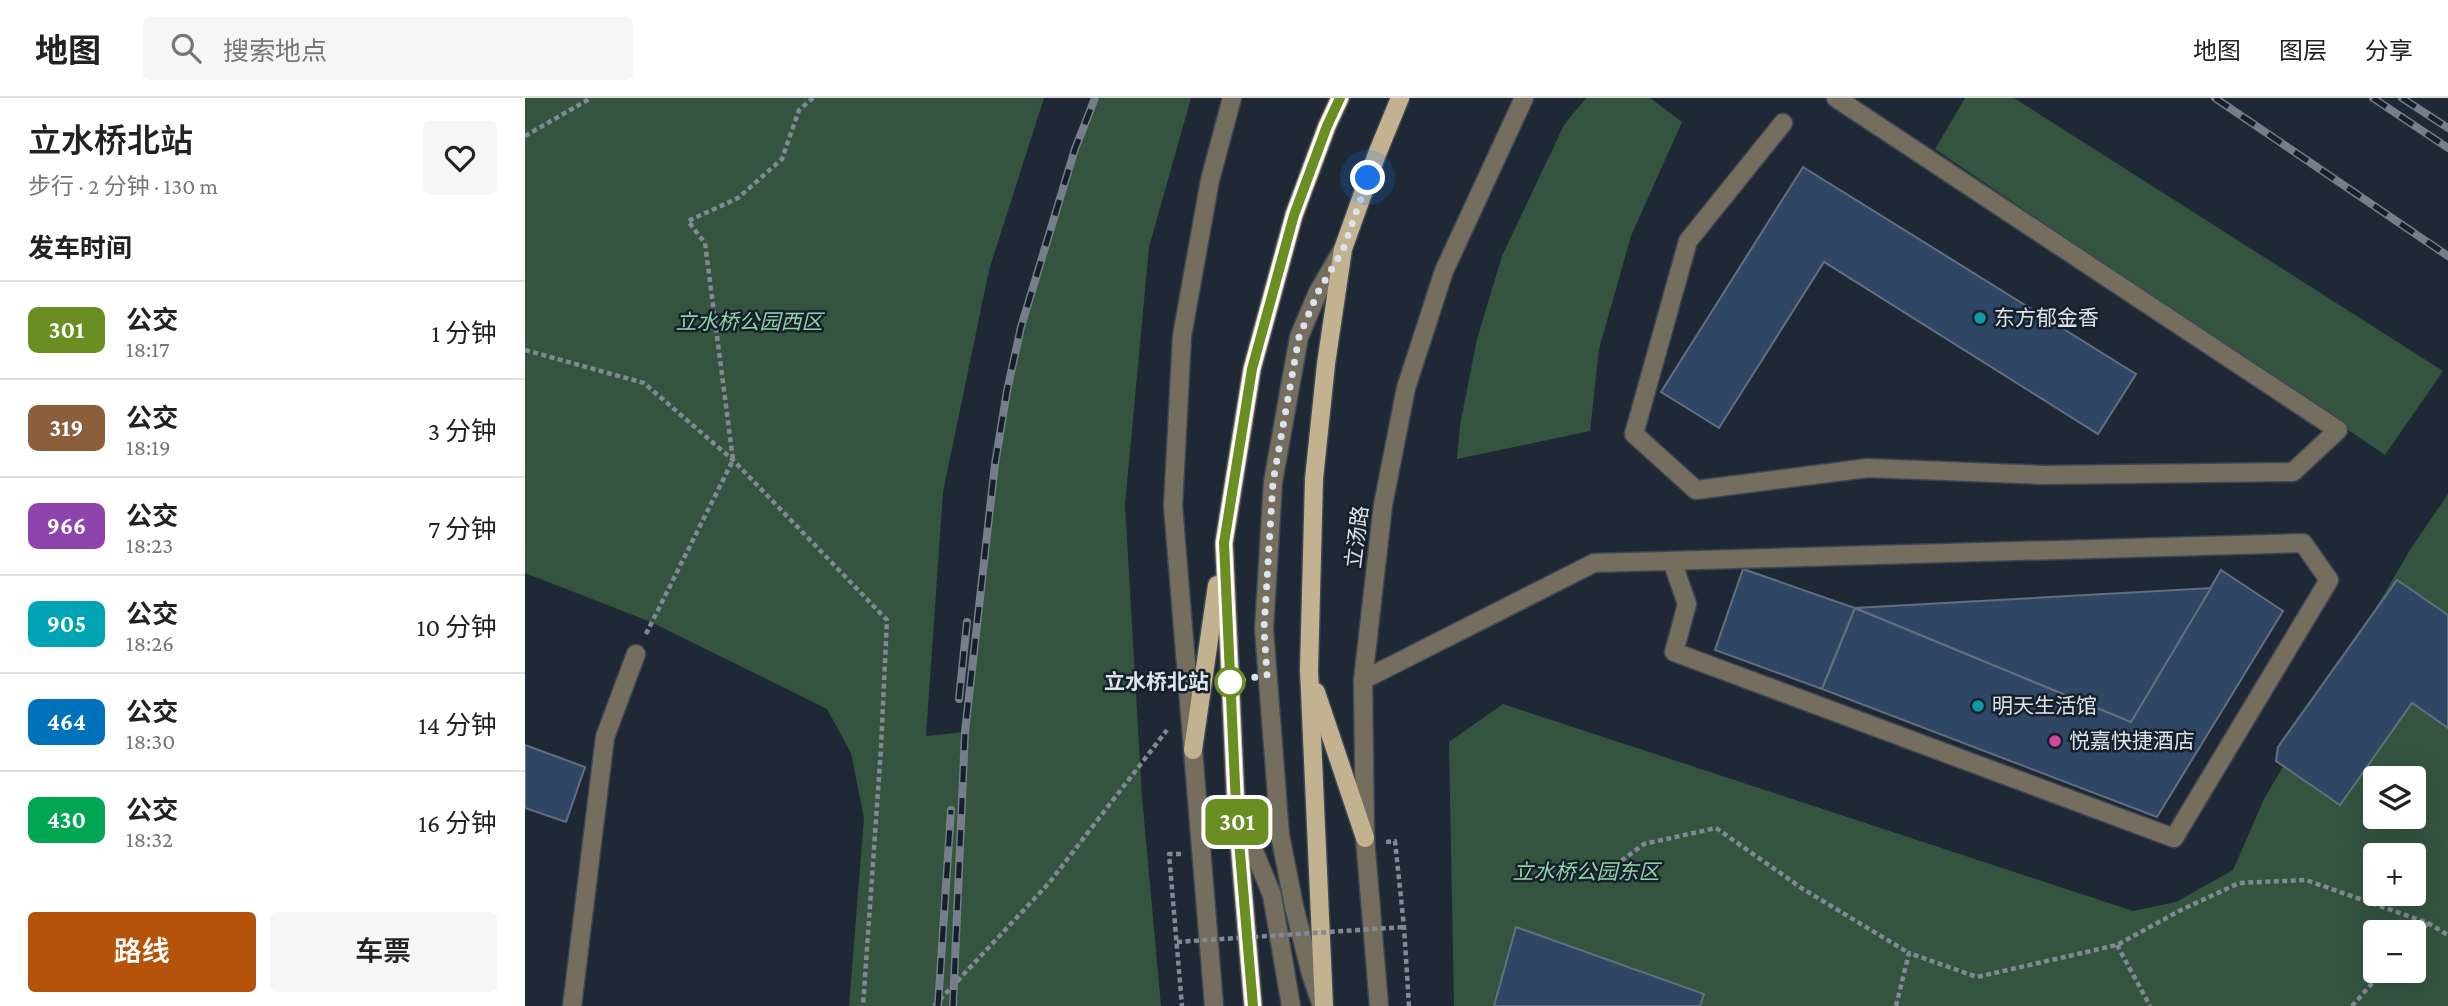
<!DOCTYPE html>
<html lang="zh">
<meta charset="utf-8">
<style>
body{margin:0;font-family:"Crimson Pro","Noto Sans SC",serif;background:#f6f6f6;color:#222;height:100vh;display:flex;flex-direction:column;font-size:26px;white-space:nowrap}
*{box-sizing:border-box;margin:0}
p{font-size:23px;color:#767676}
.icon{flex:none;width:38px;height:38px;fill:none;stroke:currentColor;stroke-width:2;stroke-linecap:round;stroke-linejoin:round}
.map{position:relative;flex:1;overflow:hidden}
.panel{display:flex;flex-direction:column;background:#fff;width:525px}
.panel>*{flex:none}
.badge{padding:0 14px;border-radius:10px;font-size:24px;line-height:46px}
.fabs{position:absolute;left:1838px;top:668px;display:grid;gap:14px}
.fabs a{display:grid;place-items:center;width:63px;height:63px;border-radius:7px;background:#fff;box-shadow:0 7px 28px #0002;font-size:35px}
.you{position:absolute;width:35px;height:35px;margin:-18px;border:5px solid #fff;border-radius:50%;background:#1a73e8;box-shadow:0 0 0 10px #1a73e833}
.map>.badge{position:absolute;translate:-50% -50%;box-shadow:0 0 0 4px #fff}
h2{padding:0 28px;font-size:26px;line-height:63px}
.round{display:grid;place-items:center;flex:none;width:74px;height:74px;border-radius:7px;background:#f6f6f6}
.summary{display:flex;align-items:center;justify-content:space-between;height:119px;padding:0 28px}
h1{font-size:33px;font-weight:600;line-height:52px}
.primary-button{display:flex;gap:14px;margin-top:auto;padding:14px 28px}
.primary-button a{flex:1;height:80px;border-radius:7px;background:#b45309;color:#fff;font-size:28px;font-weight:600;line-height:80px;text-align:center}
.primary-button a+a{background:#f6f6f6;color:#222}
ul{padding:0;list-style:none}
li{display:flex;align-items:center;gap:21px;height:98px;padding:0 28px;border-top:2px solid #e0e0e0}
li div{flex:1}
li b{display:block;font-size:26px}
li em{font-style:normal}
li .badge{min-width:77px;font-weight:700;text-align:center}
header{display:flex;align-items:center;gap:42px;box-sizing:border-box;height:98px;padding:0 35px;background:#fff;border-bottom:2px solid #e0e0e0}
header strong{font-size:33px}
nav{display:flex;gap:38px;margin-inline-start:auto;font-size:24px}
.search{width:490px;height:63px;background:#f6f6f6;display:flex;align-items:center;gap:18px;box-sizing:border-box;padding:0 24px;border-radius:7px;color:#767676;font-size:26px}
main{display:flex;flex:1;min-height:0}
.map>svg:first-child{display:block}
.green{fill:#345440;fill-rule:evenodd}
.building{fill:#2f4765;stroke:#646f7e;stroke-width:2}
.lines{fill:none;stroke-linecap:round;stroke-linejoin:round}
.minor-casing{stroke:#3d4753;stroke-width:21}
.major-casing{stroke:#3d4753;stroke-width:21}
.path{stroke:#818994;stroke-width:4.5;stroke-dasharray:5 3.5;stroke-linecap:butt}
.minor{stroke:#756d5d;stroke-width:18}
.major{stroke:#c3b28f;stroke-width:18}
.rail-casing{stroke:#757e89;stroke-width:8}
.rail{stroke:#16202b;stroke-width:5;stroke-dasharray:16;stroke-linecap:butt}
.path-bridge{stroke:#818994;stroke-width:4.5;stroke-dasharray:5 3.5;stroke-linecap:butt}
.line-casing{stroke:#fff;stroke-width:16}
.line{stroke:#6b8e23;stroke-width:10}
.walk{stroke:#dde3ec;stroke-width:7;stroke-dasharray:0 12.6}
.culture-dot{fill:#0f9aa8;stroke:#16202b;stroke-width:2.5}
.stop-dot{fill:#fff;stroke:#6b8e23;stroke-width:3.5}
.hotel-dot{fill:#d1479c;stroke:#16202b;stroke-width:2.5}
.labels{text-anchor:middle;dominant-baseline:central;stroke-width:5;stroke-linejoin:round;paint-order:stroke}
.poi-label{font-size:21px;fill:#dde3ec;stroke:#16202b;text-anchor:start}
.park-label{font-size:21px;font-style:italic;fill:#92d4aa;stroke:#16202b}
.street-label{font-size:21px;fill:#dde3ec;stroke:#16202b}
.stop-label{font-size:21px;font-weight:bold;fill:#dde3ec;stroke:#16202b;text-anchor:end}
</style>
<header>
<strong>地图</strong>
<div class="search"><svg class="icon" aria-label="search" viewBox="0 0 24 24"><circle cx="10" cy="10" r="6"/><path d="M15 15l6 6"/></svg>搜索地点</div>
<nav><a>地图</a><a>图层</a><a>分享</a></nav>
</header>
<main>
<section class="panel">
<div class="summary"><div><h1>立水桥北站</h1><p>步行 · 2 分钟 · 130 m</p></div><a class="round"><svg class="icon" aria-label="heart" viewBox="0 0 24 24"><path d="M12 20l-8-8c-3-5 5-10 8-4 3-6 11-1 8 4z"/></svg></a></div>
<h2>发车时间</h2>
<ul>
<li><span class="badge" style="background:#6b8e23;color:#fff">301</span><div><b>公交</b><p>18:17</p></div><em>1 分钟</em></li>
<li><span class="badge" style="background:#8b5e3c;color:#fff">319</span><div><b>公交</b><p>18:19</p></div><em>3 分钟</em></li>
<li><span class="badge" style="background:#8e44ad;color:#fff">966</span><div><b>公交</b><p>18:23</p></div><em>7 分钟</em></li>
<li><span class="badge" style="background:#00a3b4;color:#fff">905</span><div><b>公交</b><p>18:26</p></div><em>10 分钟</em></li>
<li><span class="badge" style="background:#0072bc;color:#fff">464</span><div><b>公交</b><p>18:30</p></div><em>14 分钟</em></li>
<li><span class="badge" style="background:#00a651;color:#fff">430</span><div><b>公交</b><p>18:32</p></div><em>16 分钟</em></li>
</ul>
<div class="primary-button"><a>路线</a><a>车票</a></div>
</section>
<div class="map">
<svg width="1923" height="908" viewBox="0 0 1923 908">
<rect width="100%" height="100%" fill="#1f2936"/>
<g class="green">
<path d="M0,0h519l-55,172 -46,222 -17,244 39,-4c14,-113 21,-227 41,-339 9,-45 23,-88 36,-133 16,-55 32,-109 53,-162h96l-42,149 -24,258 17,292 19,209h-312l15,-188 -13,-65 -24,-44 -176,-87 -126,-49z"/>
<polygon points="1061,0 1125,0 1157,24 1106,138 1074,251 1065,333 932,361 935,327 952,241 977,158 1039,27"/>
<polygon points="1440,0 1489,0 1918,273 1860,357 1410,51"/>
<path d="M1923,396v512h-994l-5,-264 54,-38 630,207 43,-9 57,-32 31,-71 146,-249zM1850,681h38v38h-38zM1850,758h38v38h-38zM1850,835h38v38h-38z"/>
</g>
<g class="building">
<polygon points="1278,69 1611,276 1573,336 1299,164 1194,330 1136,294"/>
<polygon points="1218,471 1330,510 1297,591 1190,552"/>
<polygon points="1696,472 1758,513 1632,719 1297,591 1330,510 1606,624"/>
<polygon points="1872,482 1923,517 1923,630 1887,605 1815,707 1751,663 1753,649"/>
<polygon points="1686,490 1606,624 1330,510"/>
<polygon points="0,647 60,669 41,724 0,710"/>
<polygon points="991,829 1179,896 1175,908 969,908"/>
</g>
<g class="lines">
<defs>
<g id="minor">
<polyline points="1258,25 1163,143 1109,336 1171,392 1343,370 1520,377 1768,374 1813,332 1311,0"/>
<polyline points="838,582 1069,465 1778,445 1804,482 1649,740 1149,554 1162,506 1147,463"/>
<polyline points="713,714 747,797 766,908"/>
<polyline points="47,908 80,639 111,556"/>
<polyline points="689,908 648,408 657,238 685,82 707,0"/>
<polyline points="797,908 786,876 769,808 755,737 739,531 748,384 774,239 793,194 817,153"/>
<polyline points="854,908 840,740 838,582 858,407 881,290 919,173 999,0"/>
</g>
<g id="major">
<polyline points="791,594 840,740"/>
<polyline points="668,652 692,487"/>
<polyline points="728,908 711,708 699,445 727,271 769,117 802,28 815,0"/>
<polyline points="799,908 784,572 789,381 801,266 818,151 852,56 875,0"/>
</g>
</defs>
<use href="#minor" class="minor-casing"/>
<use href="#major" class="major-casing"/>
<g class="path">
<polyline points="0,38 66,0"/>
<polyline points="0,252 119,285 208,362 362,522 356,650 338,908"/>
<polyline points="121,536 208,362 180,145 163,123 213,100 257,61 274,12 288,0"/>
<polyline points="861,744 870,743 879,829 884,908"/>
<polyline points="656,756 644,756 657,908"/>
<polyline points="1069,783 1119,746 1191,730 1278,791 1384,855"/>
<polyline points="1888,841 1903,825"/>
<polyline points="1592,847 1625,908"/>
<polyline points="409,908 524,785 642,632"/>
<polyline points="1371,908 1384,855 1452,879 1592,847 1654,813 1714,785 1781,782 1903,825 1923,837"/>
<polyline points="1827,908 1858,873"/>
</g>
<use href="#minor" class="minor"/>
<use href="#major" class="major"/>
<defs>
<g id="rail">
<polyline points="1690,0 1923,158"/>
<polyline points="1848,0 1923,50"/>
<polyline points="1877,0 1923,30"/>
<polyline points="434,601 442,524"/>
<polyline points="413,908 426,712"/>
<polyline points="428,908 440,634 470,366 482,293 496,229 550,51 570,0"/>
</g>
</defs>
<use href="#rail" class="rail-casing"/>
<use href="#rail" class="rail"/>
<polyline class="path-bridge" points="652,844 879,829"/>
</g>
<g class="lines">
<defs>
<polyline id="line" points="728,908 711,708 699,445 727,271 769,117 802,28 815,0"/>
</defs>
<use href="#line" class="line-casing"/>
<use href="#line" class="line"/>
<polyline class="walk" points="705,584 742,577 739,531 748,384 774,239 793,194 818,152 843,80"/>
</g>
<g class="culture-dot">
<circle cx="1455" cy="220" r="7"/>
<circle cx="1453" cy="608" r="7"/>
</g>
<circle class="stop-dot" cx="705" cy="584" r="14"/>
<circle class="hotel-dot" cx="1530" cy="643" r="7"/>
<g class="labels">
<g class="poi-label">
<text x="1469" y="220">东方郁金香</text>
<text x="1467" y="608">明天生活馆</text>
<text x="1544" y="643">悦嘉快捷酒店</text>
</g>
<g class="park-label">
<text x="224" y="224">立水桥公园西区</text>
<text x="1061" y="774">立水桥公园东区</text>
</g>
<g class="street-label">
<text transform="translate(832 439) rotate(-83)">立汤路</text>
</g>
<g class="stop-label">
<text x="684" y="584">立水桥北站</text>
</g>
</g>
</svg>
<div class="fabs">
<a><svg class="icon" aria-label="layers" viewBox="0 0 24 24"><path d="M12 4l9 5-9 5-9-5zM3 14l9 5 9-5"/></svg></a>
<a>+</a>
<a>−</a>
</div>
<div class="you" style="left:843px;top:80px"></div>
<b class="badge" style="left:712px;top:724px;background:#6b8e23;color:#fff">301</b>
</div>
</main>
